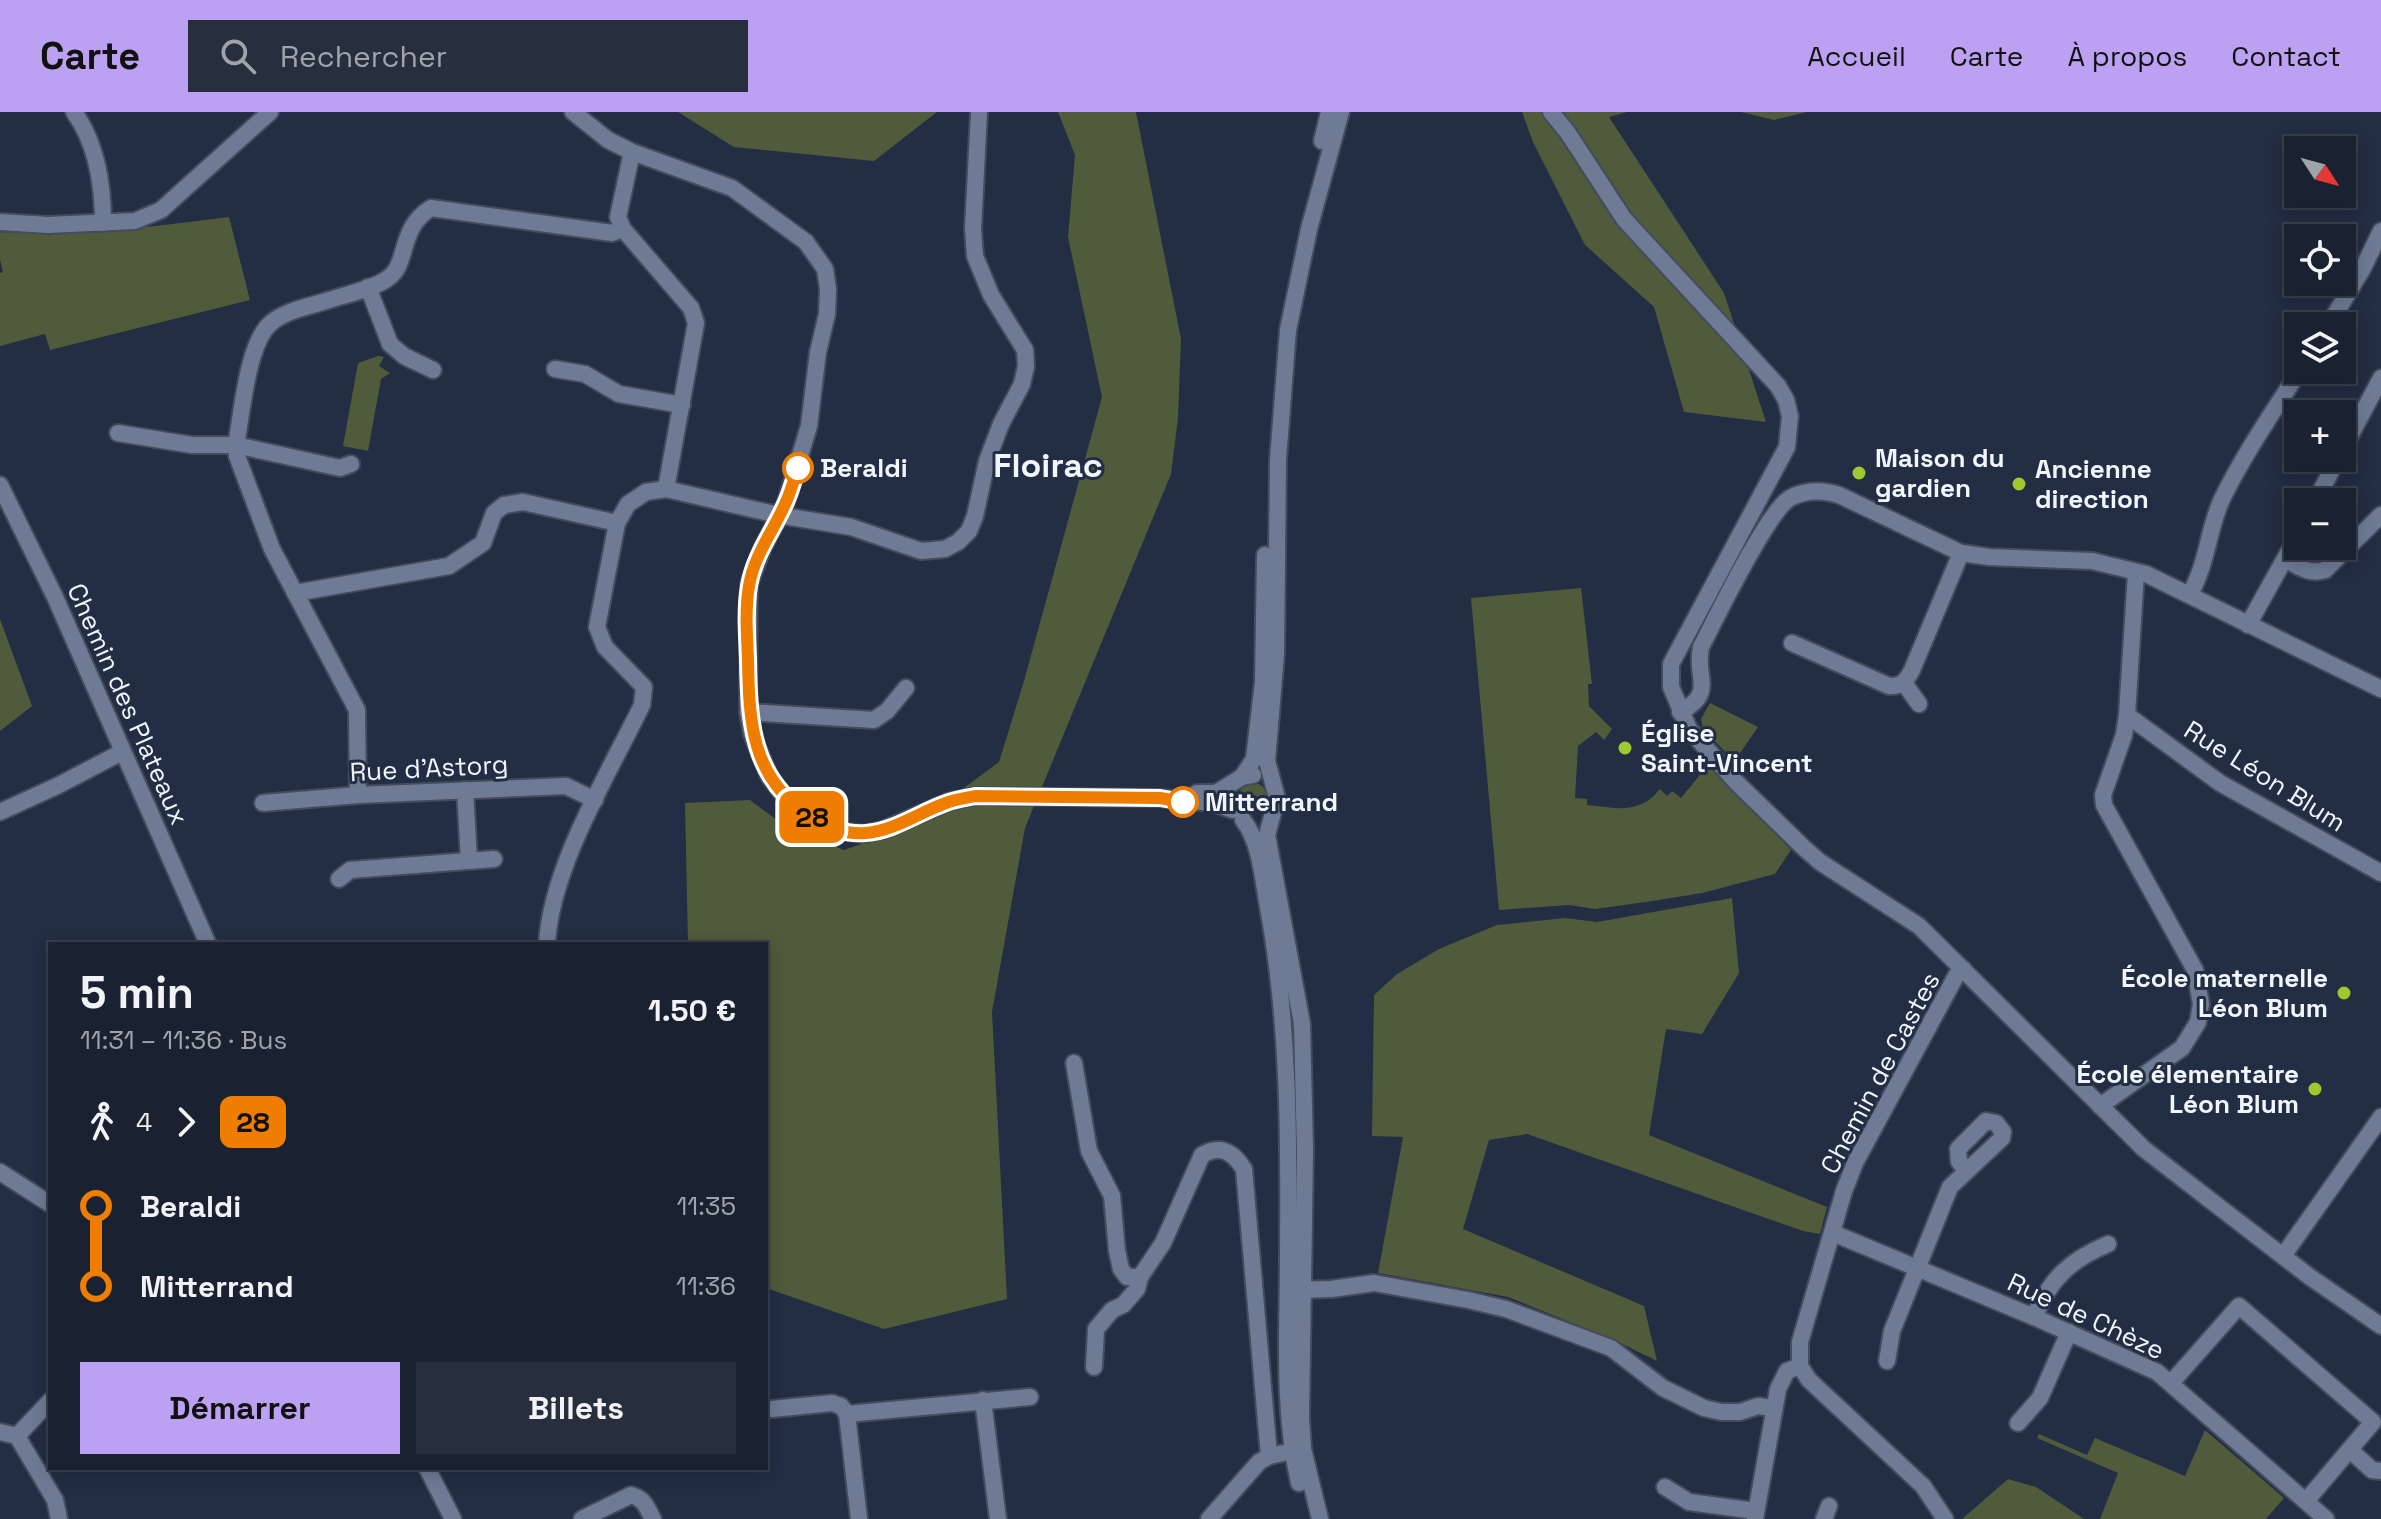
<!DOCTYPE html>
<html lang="fr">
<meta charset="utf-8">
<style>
body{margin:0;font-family:"Space Grotesk",sans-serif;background:#272f3e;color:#f1f3f6;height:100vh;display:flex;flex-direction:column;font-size:30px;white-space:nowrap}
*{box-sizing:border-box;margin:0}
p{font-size:26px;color:#9fa4ac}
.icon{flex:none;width:44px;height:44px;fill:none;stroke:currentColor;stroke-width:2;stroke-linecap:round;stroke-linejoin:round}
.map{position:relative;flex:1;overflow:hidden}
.panel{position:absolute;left:48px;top:830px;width:720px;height:528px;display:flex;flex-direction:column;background:#1a2232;border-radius:0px;box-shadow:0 4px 20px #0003,0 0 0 2px #383f4d}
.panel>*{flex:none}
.badge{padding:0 16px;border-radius:12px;font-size:28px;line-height:52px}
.needle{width:52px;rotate:126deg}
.tools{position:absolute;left:2284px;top:24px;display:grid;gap:16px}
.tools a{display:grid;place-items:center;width:72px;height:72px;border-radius:0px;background:#1a2232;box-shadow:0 4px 20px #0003,0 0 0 2px #383f4d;font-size:40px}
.map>.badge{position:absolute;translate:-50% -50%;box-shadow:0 0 0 4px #fff}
.legs{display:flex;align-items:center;gap:12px;height:88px;padding:0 32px;font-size:26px}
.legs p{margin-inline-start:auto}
.summary{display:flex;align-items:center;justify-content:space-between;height:136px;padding:0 32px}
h1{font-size:44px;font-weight:800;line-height:60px}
.action{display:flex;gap:16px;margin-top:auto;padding:16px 32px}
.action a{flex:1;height:92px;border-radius:0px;background:#bca0f2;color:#111;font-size:32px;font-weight:800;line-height:92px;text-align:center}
.action a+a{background:#272f3e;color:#f1f3f6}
ul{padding:0 32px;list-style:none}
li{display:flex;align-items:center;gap:28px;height:80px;font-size:30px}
li i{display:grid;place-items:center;width:12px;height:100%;margin:0 10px;background:currentColor}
li i::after{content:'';width:20px;height:20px;margin:-10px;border:6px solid;border-radius:50%;background:#1a2232}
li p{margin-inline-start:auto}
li:first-child i{background:linear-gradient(#0000 50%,currentColor 0)}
li:last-child i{background:linear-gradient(currentColor 50%,#0000 0)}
header{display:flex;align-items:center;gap:48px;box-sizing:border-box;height:112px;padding:0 40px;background:#bca0f2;color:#111}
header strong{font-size:38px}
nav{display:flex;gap:44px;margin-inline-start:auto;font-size:28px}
.search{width:560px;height:72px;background:#272f3e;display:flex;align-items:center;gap:20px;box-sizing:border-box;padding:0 28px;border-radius:0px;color:#9fa4ac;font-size:30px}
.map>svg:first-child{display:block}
.green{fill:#4f5b3a}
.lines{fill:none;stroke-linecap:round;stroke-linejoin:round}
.minor-casing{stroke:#434b5c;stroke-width:20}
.minor{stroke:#6f7b95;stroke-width:16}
.line-1-casing{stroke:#fff;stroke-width:18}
.line-1{stroke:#ee7d00;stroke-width:12}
.stop-1-dot{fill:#fff;stroke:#ee7d00;stroke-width:4}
.poi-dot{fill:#9eca2f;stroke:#232d43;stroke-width:3}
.labels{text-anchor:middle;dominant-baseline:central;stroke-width:6;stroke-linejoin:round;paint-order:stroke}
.poi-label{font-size:26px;font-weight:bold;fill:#f1f5fe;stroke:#232d43;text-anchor:start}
.stop-label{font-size:26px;font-weight:bold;fill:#f1f5fe;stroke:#232d43;text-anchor:start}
.street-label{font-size:26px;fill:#f1f5fe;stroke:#232d43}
.district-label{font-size:34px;font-weight:bold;fill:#f1f5fe;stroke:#232d43}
</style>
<header>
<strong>Carte</strong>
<div class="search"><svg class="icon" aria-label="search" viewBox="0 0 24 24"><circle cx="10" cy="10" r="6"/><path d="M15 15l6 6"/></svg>Rechercher</div>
<nav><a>Accueil</a><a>Carte</a><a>À propos</a><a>Contact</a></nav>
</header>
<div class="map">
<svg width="2381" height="1407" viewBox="0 0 2381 1407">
<rect width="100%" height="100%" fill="#232d43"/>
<g class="green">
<polygon points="678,0 937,0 874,49 734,35"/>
<polygon points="1058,0 1136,0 1181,227 1178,306 1171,362 1025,716 992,900 1007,1187 884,1217 766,1176 766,832 688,832 685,691 750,688 785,714 844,738 911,715 999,650 1024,569 1102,285 1068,125 1075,43"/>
<polygon points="1522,0 1627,0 1609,5 1724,181 1766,310 1684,300 1654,195 1585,133 1533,30"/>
<polygon points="1741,0 1807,0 1774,8"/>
<path d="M229,105l21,83 -200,50 -5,-16 -45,12v-73l3,-1 -3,-12v-28c80,4 151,-5 229,-15z"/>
<polygon points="378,244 384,245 379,254 390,261 381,267 368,339 343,334 358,251"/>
<path d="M1581,476l11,96h-4l1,22 23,23 -8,11 -8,-8 -18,14 -3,52 12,1v6c30,3 52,10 73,-16l7,7 5,-5 9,7 27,-33 83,85 -16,24 -73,19 -56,9 -51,7 -26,-4 -70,5 -28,-312z"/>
<polygon points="0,507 32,594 0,619"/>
<polygon points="1710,591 1758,615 1738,644 1746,650 1741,656 1703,617 1701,607"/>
<circle cx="1253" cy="685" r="14"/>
<polygon points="1732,786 1739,861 1702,922 1666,917 1649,1023 1827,1095 1820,1122 1803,1119 1527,1022 1489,1028 1463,1117 1644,1194 1657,1249 1612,1227 1508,1185 1378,1161 1403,1025 1372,1024 1374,883 1397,862 1439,837 1497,813 1565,806 1597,810"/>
<polygon points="2205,1318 2284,1386 2266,1407 2100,1407 2118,1361 2037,1326 2039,1322 2087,1343 2095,1326 2185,1364"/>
<polygon points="2008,1367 2036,1375 2084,1407 1962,1407"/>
</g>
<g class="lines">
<defs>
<g id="minor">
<path d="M74,0c23,32 29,73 29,111"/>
<polyline points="573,0 608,28 632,40 732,76 806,130 825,157 828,177 827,202 818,240 809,314 785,393 763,435 749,472 748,600 752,622 769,664 784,684 825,713 839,719 864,722 883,718 948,690 975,684 1160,686 1213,691 1233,698"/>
<polyline points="1551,0 1568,21 1624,107 1778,274 1786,288 1790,304 1787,335 1671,552 1671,575 1689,617 1736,670 1804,736 1820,750 1919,814 2144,1037 2310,1165 2381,1214"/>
<polyline points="1322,29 1329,0"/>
<polyline points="632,40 618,105 623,117 691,196 696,211 666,377"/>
<polyline points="0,110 48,113 135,109 161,98 270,0"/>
<polyline points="368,175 390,232 404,244 433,258"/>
<polyline points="2328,214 2363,156 2381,119"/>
<polyline points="555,257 585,262 619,282 682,293"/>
<polyline points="118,321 192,333 236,333 340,356 351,352"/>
<polyline points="2342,339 2381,266"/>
<polyline points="0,373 55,485 208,832"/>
<polyline points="2315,390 2338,346"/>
<path d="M2285,447c14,8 25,16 40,11l56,-55"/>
<polyline points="2136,460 2127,603 2220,671 2381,761"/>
<polyline points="295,481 449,454 483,431 494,401 504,393 523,390 617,411"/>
<path d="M2190,482c18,-32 18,-65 32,-95 22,-45 51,-87 78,-129"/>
<polyline points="2248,513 2298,423"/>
<path d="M1792,531l97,43c13,1 17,-5 23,-16l49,-117"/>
<polyline points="1904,571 1919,592"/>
<polyline points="748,600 874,608 887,599 906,576"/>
<path d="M1680,600c37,-19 14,-35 21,-65 15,-29 66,-135 89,-149 15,-8 33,-8 49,-3l122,58 28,4 103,4 54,13 235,115"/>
<polyline points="1242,665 1254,647 1263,570 1265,443"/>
<polyline points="465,678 469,748"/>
<polyline points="1197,681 1216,681 1242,665 1253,663"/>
<path d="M358,683l-1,-85 -85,-161 -35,-93 -1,-11c6,-31 11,-102 35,-122 14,-12 35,-16 52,-21 19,-7 46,-11 64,-23 23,-15 10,-50 44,-71l181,25 11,-4"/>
<polyline points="263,691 358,683 566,674 595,688"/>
<polyline points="0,700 59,673 122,640"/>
<path d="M1243,708c17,21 20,60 25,87 21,114 21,230 20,346 0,77 -6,155 11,230"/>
<polyline points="339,767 350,758 494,747"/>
<path d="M547,832c4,-77 61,-169 95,-239l2,-18 -39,-40 -8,-20 20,-104 11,-19 18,-12 20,-3 112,26 73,12 70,24 24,-2 13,-7 11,-11 6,-15 12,-55 14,-37 21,-40 4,-18 -1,-16 -34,-55 -16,-39 -2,-27 6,-117"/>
<polyline points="1074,951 1089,1039 1112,1084 1117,1139 1121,1157 1127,1165 1140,1165"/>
<polyline points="2100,994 2182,936 2198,910 2201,892 2195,858 2104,693 2103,683 2124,623 2127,603"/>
<polyline points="0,1060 50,1092"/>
<polyline points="1833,1121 2034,1205 2157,1260 2326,1407"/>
<polyline points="2283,1144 2381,1005"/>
<polyline points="1292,1178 1331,1177 1374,1171 1468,1188 1506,1197 1611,1236 1663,1276 1704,1296 1721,1300 1740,1300 1758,1294 1772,1296"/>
<path d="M2034,1205c16,-38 36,-57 74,-73"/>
<polyline points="1887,1249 1892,1219 1950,1075 2002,1026 2003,1020 1996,1011 1986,1009 1958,1037 1959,1050 1968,1058"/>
<path d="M1094,1255l2,-38 16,-19 11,-5 14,-16 3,-12 23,-34 39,-88c19,-11 31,-3 42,14l25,287"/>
<polyline points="2171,1271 2239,1194 2373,1310 2306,1389"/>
<polyline points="983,1288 998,1407"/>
<polyline points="772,1297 832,1291 841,1294 847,1302 1030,1285"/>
<polyline points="847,1302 859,1407"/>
<polyline points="2018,1311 2040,1286 2069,1220"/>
<polyline points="0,1320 17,1324 50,1289"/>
<polyline points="17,1324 55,1388 59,1407"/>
<polyline points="2350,1338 2372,1358 2381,1359"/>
<polyline points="427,1356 453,1407"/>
<polyline points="1665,1375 1689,1390 1756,1399"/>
<path d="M582,1407l49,-24c13,3 16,13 22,24"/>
<polyline points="1209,1407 1259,1350 1269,1344 1303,1337"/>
<polyline points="1320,1407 1303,1337 1301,1305 1305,1038 1302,912 1267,723 1277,686 1267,649 1276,542 1278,348 1288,218 1309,117 1341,0"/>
<polyline points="1755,1407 1778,1277 1787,1259 1800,1254"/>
<polyline points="1824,1407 1829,1394"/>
<polyline points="1945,1407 1923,1374 1809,1268 1800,1254 1800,1230 1844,1079 1855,1051 1956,864 1963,857"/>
</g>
</defs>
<use href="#minor" class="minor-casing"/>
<use href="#minor" class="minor"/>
</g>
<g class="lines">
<defs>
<path id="line-1" d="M798,356c-4,11 -7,23 -12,34 -12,28 -32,53 -37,84 -4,23 -2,49 -1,73 1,62 3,119 61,156 18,12 36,20 57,18 28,-2 54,-21 80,-30 9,-4 20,-5 29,-7l185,2 23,4"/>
</defs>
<use href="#line-1" class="line-1-casing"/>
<use href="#line-1" class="line-1"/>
</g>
<g class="stop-1-dot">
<circle cx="798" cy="356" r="14"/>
<circle cx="1183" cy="690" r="14"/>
</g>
<g class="poi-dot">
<circle cx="1859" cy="361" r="8"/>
<circle cx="2019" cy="372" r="8"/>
<circle cx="1625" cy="636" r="8"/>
<circle cx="2344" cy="881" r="8"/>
<circle cx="2315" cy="977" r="8"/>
</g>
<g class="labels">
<g class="poi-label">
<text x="1875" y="346">Maison du<tspan x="1875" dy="30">gardien</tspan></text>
<text x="2035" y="357">Ancienne<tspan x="2035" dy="30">direction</tspan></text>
<text x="1641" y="621">Église<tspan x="1641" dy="30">Saint-Vincent</tspan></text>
<text x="2328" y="866" text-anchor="end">École maternelle<tspan x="2328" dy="30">Léon Blum</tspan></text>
<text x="2299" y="962" text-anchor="end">École élementaire<tspan x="2299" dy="30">Léon Blum</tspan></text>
</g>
<g class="stop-label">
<text x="820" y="356">Beraldi</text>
<text x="1205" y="690">Mitterrand</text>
</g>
<g class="street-label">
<text transform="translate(128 592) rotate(66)">Chemin des Plateaux</text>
<text transform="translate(429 656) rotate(-3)">Rue d'Astorg</text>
<text transform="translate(2265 664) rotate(32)">Rue Léon Blum</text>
<text transform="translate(1880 961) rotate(-62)">Chemin de Castes</text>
<text transform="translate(2086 1204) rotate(25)">Rue de Chèze</text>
</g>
<g class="district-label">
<text x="1048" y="353">Floirac</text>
</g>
</g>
</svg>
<div class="tools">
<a><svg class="needle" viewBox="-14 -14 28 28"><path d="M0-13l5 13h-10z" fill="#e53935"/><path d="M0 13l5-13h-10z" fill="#9fa4ac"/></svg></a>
<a><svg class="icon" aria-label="locate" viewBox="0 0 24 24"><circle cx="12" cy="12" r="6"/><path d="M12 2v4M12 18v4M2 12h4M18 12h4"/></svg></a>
<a><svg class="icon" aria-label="layers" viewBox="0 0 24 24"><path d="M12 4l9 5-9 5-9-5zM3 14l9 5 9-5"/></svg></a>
<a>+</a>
<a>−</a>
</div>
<b class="badge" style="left:812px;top:705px;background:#ee7d00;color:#111">28</b>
<section class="panel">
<div class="summary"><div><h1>5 min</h1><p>11:31 – 11:36 · Bus</p></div><b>1.50 €</b></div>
<div class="legs"><svg class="icon" aria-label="walk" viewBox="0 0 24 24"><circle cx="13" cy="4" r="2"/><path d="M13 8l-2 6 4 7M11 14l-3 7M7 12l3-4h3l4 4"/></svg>4<svg class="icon" aria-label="forward" viewBox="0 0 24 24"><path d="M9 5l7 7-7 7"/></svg><b class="badge" style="background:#ee7d00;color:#111">28</b></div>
<ul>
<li><i style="color:#ee7d00"></i><b>Beraldi</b><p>11:35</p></li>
<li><i style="color:#ee7d00"></i><b>Mitterrand</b><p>11:36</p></li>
</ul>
<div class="action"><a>Démarrer</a><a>Billets</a></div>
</section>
</div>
